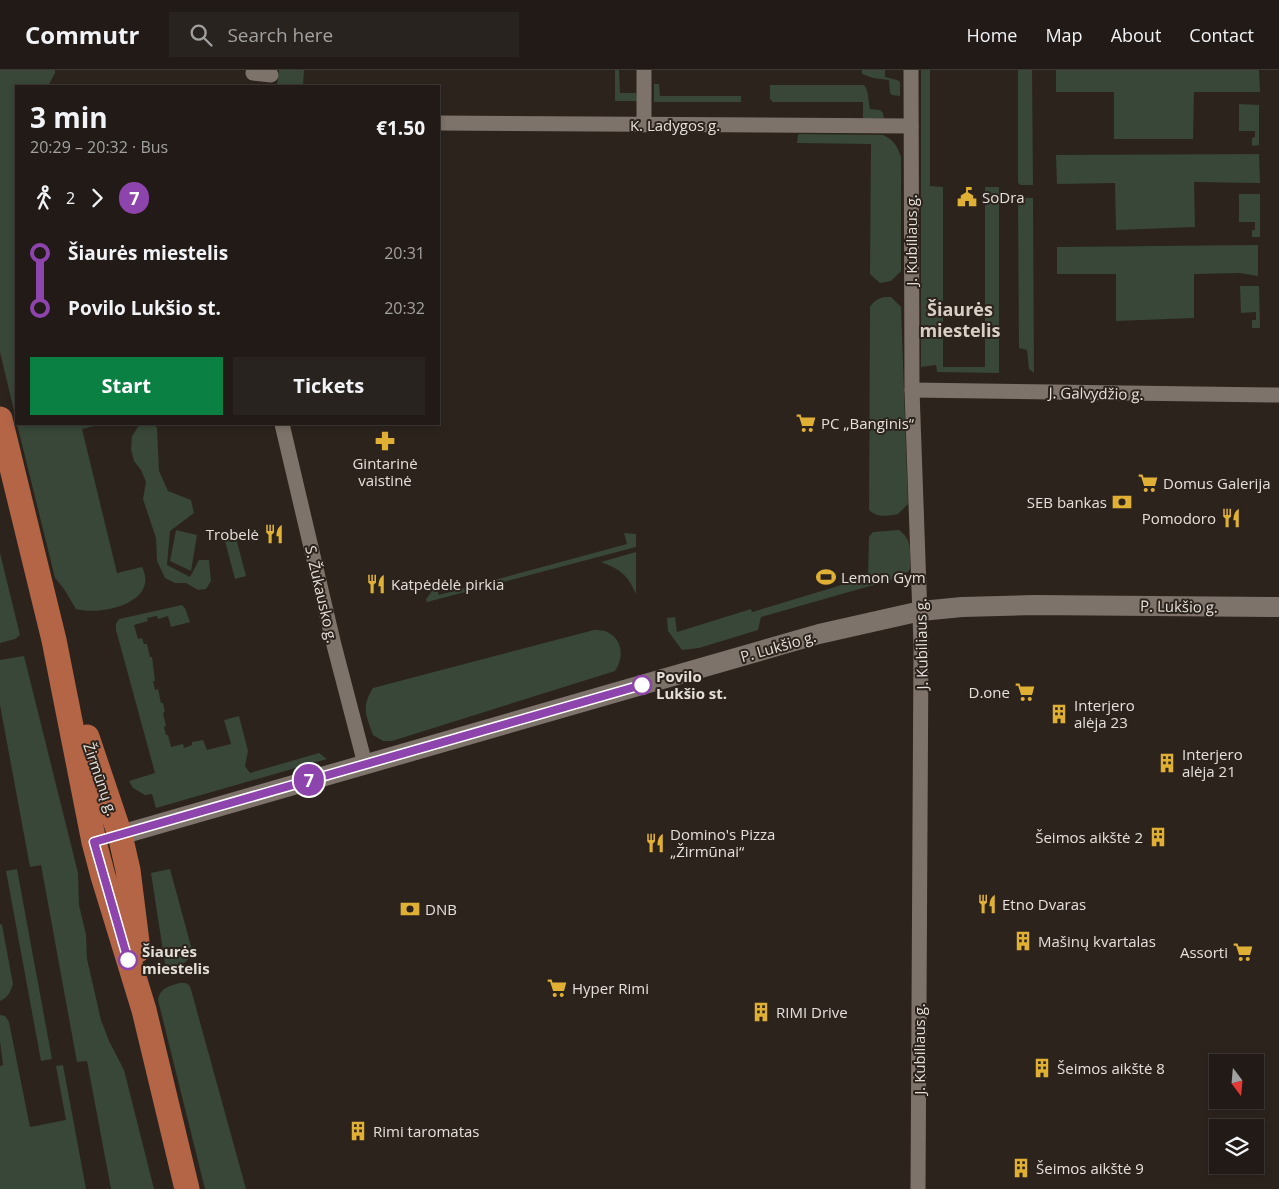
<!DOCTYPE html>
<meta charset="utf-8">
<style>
body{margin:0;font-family:"Open Sans",sans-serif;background:#29231f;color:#f1f3f6;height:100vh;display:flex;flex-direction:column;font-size:19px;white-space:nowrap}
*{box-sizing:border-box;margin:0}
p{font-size:16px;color:#a2a1a1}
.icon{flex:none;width:28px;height:28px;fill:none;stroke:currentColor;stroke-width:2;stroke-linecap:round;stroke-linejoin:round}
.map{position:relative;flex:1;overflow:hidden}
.panel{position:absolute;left:15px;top:15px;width:425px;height:340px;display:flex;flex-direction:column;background:#211a16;border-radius:0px;box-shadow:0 2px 8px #0003,0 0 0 1px #3e3835}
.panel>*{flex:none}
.badge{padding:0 10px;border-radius:16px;font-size:18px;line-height:32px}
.needle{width:32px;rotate:164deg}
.controls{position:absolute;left:1209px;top:984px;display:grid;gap:10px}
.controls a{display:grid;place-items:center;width:55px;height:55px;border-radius:0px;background:#211a16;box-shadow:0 2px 8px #0003,0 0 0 1px #3e3835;font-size:25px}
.map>.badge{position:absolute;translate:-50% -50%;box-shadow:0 0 0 2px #fff}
.legs{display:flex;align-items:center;gap:8px;height:55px;padding:0 15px;font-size:16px}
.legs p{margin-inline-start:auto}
.head{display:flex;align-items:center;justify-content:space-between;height:85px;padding:0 15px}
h1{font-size:28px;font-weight:700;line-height:38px}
.cta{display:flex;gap:10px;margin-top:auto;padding:10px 15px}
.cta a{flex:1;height:58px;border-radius:0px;background:#0b8043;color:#fff;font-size:20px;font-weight:700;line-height:58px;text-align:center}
.cta a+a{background:#29231f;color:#f1f3f6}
ul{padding:0 15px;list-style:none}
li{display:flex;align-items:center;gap:18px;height:55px;font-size:19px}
li i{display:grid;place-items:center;width:8px;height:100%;margin:0 6px;background:currentColor}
li i::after{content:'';width:12px;height:12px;margin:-6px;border:4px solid;border-radius:50%;background:#211a16}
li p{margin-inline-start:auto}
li:first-child i{background:linear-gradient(#0000 50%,currentColor 0)}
li:last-child i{background:linear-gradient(currentColor 50%,#0000 0)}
header{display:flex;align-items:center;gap:30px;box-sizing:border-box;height:70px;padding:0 25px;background:#211a16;border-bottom:1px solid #3e3835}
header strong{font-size:24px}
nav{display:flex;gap:28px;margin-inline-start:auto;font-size:18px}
.search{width:350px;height:45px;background:#29231f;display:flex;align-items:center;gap:12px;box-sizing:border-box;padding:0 18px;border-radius:0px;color:#a2a1a1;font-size:19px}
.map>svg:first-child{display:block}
.green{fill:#384737}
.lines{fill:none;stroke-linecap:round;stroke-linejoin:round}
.minor{stroke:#7d736a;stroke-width:15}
.tertiary{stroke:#7d736a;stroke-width:20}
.primary{stroke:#b46545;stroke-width:25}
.line-1-casing{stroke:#fff;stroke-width:11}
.line-1{stroke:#8e44ad;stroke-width:8}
.stop-1-dot{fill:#fff;stroke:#8e44ad;stroke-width:2.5}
.labels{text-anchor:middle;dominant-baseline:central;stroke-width:4;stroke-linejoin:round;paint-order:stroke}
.street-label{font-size:15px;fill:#e5dfda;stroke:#2c231d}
.poi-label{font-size:15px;fill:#e5dfda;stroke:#2c231d;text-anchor:start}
.stop-label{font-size:15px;font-weight:bold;fill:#e5dfda;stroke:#2c231d;text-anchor:start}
.quarter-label{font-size:18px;font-weight:bold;fill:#dacfc5;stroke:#2c231d}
</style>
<header>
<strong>Commutr</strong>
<div class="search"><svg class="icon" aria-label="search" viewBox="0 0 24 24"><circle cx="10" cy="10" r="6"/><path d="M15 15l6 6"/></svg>Search here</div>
<nav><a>Home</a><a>Map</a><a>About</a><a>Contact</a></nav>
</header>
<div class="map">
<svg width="1279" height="1119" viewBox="0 0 1279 1119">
<rect width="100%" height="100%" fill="#2c231d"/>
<g class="green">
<polygon points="0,0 55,0 55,3 48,16 16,16 16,349 0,282"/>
<polygon points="279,0 304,0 303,16 277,16"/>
<polygon points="615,0 619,0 620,23 636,23 637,31 615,31"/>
<polygon points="862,0 885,0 885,7 897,10 900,12 900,26 892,25 890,23 889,10 873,8 862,4"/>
<polygon points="921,0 930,0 930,116 943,117 943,297 985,297 985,117 999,117 999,303 937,302 936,295 921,297"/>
<polygon points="1018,0 1032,0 1033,115 1021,115 1018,113"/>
<polygon points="1056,0 1259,0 1260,22 1194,22 1193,69 1114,69 1114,22 1056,22"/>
<polygon points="654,14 659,14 660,26 741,26 741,32 654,32"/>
<path d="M770,15h94c5,5 4,17 6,24l10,1 3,3 1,5 -21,1v-17h-90l-3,-3z"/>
<polygon points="1239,34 1259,35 1259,75 1252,76 1252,68 1255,67 1255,61 1239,61"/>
<path d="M799,64l84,1c11,5 14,11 18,22v114l-10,10 -11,2 -10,-9 1,-130 -74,-1 1,-8z"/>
<polygon points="1259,84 1260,113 1194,112 1195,157 1116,160 1115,113 1057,114 1056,85"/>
<polygon points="1239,124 1260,124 1260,167 1252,167 1252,160 1255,160 1255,152 1239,152"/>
<polygon points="1023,128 1033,128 1034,303 1029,299 1027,280 1019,278 1018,130"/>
<polygon points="1258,175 1258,206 1240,203 1194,204 1194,248 1116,251 1116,204 1057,204 1057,177"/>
<polygon points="1240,216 1259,216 1260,258 1252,258 1252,250 1256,250 1256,242 1241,243"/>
<path d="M885,227h6l10,10 7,197 -10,10c-11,2 -21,4 -29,-4l1,-203c4,-6 8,-9 15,-10z"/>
<path d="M17,354h76l1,2 -12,3 35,144 25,-6c18,36 -41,49 -66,42l-12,-20 -9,-11z"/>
<polygon points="140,354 153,354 157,358 159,401 168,421 191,430 194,443 170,461 167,495 190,507 199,490 209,490 211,511 206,519 198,520 186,513 175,513 165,508 157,491 156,468 143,429 146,412 141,400 134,391 131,379 132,366"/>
<polygon points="176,460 197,465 191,501 170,491"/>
<path d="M899,460c14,10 11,23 11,39l-2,3 -13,3 -4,5 -130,37 -3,13 -59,18 -17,2 -14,-19 -1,-13 8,-1 2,15 74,-23 1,3 116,-35 1,-40 4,-5z"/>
<polygon points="624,463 636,464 636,477 427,532 426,529 432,521 435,513 439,525 627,474"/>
<polygon points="236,468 246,506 235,509 225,471"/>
<path d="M636,482v42c-9,-20 -15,-24 -35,-32z"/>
<polygon points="0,483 20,565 15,569 0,573"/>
<polygon points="182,535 185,538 190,552 171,557 168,546 158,549 157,546 147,548 148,551 134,555 138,569 142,568 144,574 147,574 150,587 152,587 155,611 153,611 155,620 158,619 161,633 163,633 165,642 163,643 166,656 164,657 166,665 168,665 171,677 183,674 184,678 192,675 192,672 203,670 207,680 231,674 224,650 239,646 248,681 245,696 250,703 319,683 327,689 156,738 152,724 145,725 133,718 129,711 155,703 116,560 116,554 119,549"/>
<path d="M594,560c5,0 11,0 15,3 14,8 15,25 6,38l-223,70h-9l-10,-6c-7,-20 -12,-28 0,-47z"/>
<polygon points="24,586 78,803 79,835 86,865 87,889 101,950 109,971 124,1000 154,1119 111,1119 87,991 77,992 41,795 30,797 0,635 0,590"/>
<polygon points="17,799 52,989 41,991 6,801"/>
<path d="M170,799l22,81c-4,15 -13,18 -27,14l-14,-91z"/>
<path d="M0,854l2,1 11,59c-3,9 -5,13 -13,17z"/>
<path d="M180,913h6l4,3 56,203h-41l-47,-189c2,-12 11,-14 22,-17z"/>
<polygon points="0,945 5,946 9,952 30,1057 66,1050 56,996 63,995 86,1119 0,1119 0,996 3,995 0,971"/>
</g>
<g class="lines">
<g class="minor">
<polyline points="911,0 912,320 921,575 918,1119"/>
<polyline points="253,3 271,5"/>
<polyline points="439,53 911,56"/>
<polyline points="644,55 644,0"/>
<polyline points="912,320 1279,325"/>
<polyline points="282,354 334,575 365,694"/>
</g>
<polyline class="tertiary" points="120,765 819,564 921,541 962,537 1034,535 1279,537"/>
<g class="primary">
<polyline points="0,349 54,570 94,772 103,806 144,940 187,1119"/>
<polyline points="87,667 120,765 128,800 138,880"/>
</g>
</g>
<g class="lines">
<defs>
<polyline id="line-1" points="128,890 94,772 642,615"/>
</defs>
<use href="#line-1" class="line-1-casing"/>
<use href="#line-1" class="line-1"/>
</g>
<defs>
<symbol id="civic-bare" viewBox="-9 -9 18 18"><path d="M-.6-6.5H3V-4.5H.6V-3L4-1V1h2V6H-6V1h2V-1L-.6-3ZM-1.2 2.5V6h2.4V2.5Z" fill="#e0b034" stroke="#2c231d" stroke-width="2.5" paint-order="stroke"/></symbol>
<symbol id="supermarket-bare" viewBox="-9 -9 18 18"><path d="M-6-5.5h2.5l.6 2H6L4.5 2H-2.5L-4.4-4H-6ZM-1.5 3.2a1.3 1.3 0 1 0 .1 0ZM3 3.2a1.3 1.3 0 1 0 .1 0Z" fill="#e0b034" stroke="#2c231d" stroke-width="2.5" paint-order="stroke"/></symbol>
<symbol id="pharmacy-bare" viewBox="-9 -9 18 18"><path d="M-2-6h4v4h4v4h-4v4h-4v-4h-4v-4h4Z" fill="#e0b034" stroke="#2c231d" stroke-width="2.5" paint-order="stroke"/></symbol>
<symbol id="bank-bare" viewBox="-9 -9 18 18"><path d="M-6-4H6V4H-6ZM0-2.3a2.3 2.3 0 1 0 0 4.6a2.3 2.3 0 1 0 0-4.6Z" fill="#e0b034" stroke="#2c231d" stroke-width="2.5" paint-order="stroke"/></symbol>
<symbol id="restaurant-bare" viewBox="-9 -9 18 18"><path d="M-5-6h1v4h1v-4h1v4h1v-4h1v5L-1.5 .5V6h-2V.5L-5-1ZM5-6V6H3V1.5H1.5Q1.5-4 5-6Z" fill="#e0b034" stroke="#2c231d" stroke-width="2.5" paint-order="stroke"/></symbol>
<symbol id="stadium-bare" viewBox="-9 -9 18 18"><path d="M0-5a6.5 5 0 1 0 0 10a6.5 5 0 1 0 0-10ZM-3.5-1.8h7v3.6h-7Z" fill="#e0b034" stroke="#2c231d" stroke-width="2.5" paint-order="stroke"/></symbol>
<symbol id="building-bare" viewBox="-9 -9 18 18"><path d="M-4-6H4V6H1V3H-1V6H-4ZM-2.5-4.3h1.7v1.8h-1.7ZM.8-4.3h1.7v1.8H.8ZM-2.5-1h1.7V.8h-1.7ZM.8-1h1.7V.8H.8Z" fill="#e0b034" stroke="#2c231d" stroke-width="2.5" paint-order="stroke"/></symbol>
</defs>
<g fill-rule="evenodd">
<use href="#civic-bare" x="953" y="113" width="28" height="28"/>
<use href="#supermarket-bare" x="792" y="339" width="28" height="28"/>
<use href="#pharmacy-bare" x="371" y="357" width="28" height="28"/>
<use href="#supermarket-bare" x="1134" y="399" width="28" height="28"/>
<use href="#bank-bare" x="1108" y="418" width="28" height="28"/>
<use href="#restaurant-bare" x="1217" y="434" width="28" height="28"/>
<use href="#restaurant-bare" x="260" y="450" width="28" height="28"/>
<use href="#stadium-bare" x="812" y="493" width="28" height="28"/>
<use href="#restaurant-bare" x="362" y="500" width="28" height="28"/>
<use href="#supermarket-bare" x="1011" y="608" width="28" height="28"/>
<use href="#building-bare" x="1045" y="630" width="28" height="28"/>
<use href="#building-bare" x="1153" y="679" width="28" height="28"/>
<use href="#building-bare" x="1144" y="753" width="28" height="28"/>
<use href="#restaurant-bare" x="641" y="759" width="28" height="28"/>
<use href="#restaurant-bare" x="973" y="820" width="28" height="28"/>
<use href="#bank-bare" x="396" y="825" width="28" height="28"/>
<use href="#building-bare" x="1009" y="857" width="28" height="28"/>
<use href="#supermarket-bare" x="1229" y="868" width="28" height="28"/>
<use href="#supermarket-bare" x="543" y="904" width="28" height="28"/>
<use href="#building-bare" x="747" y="928" width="28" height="28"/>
<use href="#building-bare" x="1028" y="984" width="28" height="28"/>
<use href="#building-bare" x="344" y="1047" width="28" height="28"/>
<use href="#building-bare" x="1007" y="1084" width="28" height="28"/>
</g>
<g class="stop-1-dot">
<circle cx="642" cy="615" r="9"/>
<circle cx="128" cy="890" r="9"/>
</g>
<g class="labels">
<g class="street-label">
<text x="675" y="55">K. Ladygos g.</text>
<text transform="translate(911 170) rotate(-90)">J. Kubiliaus g.</text>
<text transform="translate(1096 323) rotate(1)">J. Galvydžio g.</text>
<text transform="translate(322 524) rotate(77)">S. Žukausko g.</text>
<text transform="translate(1179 536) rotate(1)">P. Lukšio g.</text>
<text transform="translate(921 574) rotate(-91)">J. Kubiliaus g.</text>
<text transform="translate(778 576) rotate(-16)">P. Lukšio g.</text>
<text transform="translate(101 709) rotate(71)">Žirmūnų g.</text>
<text transform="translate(919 979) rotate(-90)">J. Kubiliaus g.</text>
</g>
<g class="poi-label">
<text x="982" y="127">SoDra</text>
<text x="821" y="353">PC „Banginis“</text>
<text x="385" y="393" text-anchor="middle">Gintarinė<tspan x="385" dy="17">vaistinė</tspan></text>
<text x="1163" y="413">Domus Galerija</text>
<text x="1107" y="432" text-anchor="end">SEB bankas</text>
<text x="1216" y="448" text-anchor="end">Pomodoro</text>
<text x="259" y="464" text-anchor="end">Trobelė</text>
<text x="841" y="507">Lemon Gym</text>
<text x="391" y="514">Katpėdėlė pirkia</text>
<text x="1010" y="622" text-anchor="end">D.one</text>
<text x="1074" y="635">Interjero<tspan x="1074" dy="17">alėja 23</tspan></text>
<text x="1182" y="684">Interjero<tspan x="1182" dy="17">alėja 21</tspan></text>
<text x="670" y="764">Domino's Pizza<tspan x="670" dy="17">„Žirmūnai“</tspan></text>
<text x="1143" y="767" text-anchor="end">Šeimos aikštė 2</text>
<text x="1002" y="834">Etno Dvaras</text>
<text x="425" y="839">DNB</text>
<text x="1038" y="871">Mašinų kvartalas</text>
<text x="1228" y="882" text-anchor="end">Assorti</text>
<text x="572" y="918">Hyper Rimi</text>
<text x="776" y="942">RIMI Drive</text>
<text x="1057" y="998">Šeimos aikštė 8</text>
<text x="373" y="1061">Rimi taromatas</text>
<text x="1036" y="1098">Šeimos aikštė 9</text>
</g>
<g class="stop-label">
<text x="656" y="606">Povilo<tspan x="656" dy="17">Lukšio st.</tspan></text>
<text x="142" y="881">Šiaurės<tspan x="142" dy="17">miestelis</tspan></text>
</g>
<g class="quarter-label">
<text x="960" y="239">Šiaurės<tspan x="960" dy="21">miestelis</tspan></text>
</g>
</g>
</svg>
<div class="controls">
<a><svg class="needle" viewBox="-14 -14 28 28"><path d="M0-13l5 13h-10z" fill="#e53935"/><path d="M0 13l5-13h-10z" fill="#a2a1a1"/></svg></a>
<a><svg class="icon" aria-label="layers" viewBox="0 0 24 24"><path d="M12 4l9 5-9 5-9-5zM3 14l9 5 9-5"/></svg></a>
</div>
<b class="badge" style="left:309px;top:710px;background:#8e44ad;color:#fff">7</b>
<section class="panel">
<div class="head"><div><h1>3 min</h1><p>20:29 – 20:32 · Bus</p></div><b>€1.50</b></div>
<div class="legs"><svg class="icon" aria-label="walk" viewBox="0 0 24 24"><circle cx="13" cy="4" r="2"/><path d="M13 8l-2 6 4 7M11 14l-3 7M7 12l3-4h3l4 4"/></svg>2<svg class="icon" aria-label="forward" viewBox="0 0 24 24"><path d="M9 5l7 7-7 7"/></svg><b class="badge" style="background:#8e44ad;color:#fff">7</b></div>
<ul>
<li><i style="color:#8e44ad"></i><b>Šiaurės miestelis</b><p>20:31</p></li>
<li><i style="color:#8e44ad"></i><b>Povilo Lukšio st.</b><p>20:32</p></li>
</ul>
<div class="cta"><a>Start</a><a>Tickets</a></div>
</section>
</div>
